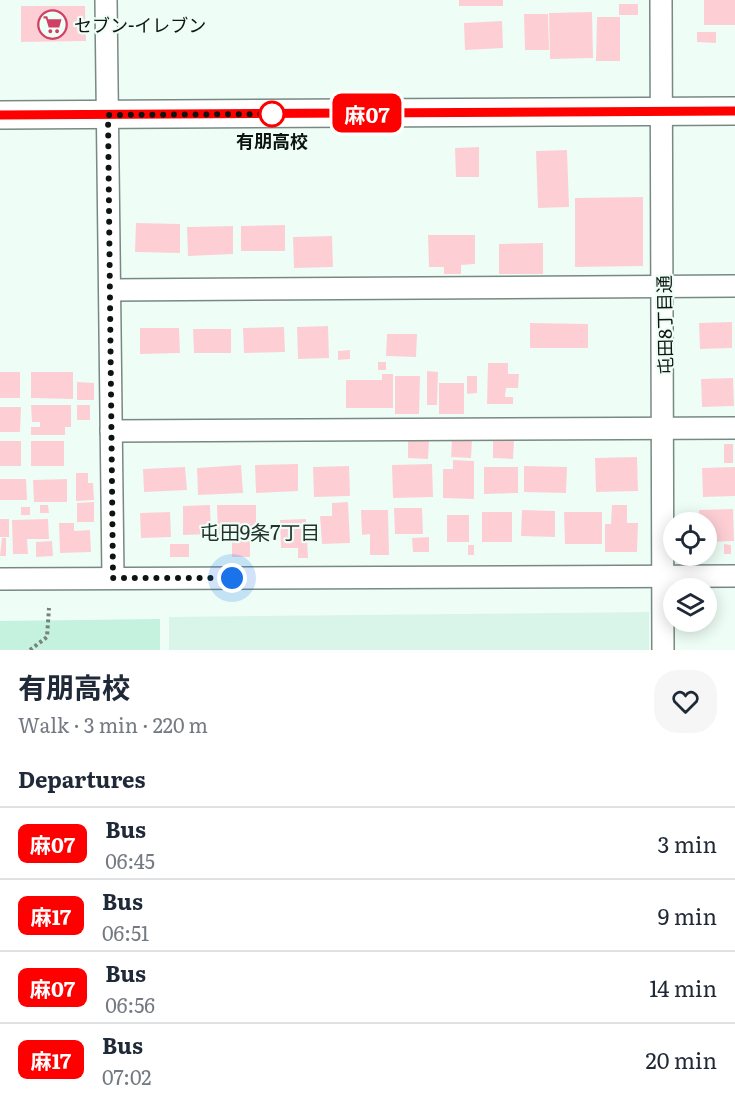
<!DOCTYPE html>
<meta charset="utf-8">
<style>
body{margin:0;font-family:Literata,"Noto Sans JP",serif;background:#f6f6f7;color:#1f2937;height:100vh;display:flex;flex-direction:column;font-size:22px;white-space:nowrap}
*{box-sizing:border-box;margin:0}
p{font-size:20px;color:#747a83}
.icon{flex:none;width:33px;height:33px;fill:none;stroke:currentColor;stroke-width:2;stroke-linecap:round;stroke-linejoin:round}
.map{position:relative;height:650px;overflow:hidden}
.sheet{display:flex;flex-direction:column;background:#fff;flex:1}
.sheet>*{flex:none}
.badge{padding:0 12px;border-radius:9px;font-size:21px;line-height:39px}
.fabs{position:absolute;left:663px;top:512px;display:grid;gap:12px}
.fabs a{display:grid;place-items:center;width:54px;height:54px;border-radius:50%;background:#fff;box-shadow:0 3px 15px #0003;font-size:30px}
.you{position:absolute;width:30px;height:30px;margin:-15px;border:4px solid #fff;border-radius:50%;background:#1a73e8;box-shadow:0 0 0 9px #1a73e833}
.map>.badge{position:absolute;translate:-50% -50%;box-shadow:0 0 0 3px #fff}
h2{padding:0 18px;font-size:22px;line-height:54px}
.round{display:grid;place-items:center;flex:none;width:63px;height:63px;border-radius:24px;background:#f6f6f7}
.overview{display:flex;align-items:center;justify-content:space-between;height:102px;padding:0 18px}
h1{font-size:28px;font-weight:700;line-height:45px}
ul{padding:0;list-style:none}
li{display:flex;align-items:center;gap:18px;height:72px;padding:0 18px;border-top:2px solid #e0e1e3}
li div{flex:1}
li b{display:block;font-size:22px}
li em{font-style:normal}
li .badge{min-width:66px;font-weight:700;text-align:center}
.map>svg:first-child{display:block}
.built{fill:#d9f5e9}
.green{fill:#c4f2df}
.building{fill:#fdcfd5}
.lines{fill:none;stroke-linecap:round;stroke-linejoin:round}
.minor-casing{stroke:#778982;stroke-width:24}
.tertiary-casing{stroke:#778982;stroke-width:30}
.path{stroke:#77827d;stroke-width:4;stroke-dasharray:3 3;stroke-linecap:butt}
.minor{stroke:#fff;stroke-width:21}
.tertiary{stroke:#fff;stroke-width:27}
.line-casing{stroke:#fff;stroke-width:14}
.line{stroke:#f00;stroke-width:9}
.walk{stroke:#0d1411;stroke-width:6;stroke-dasharray:0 10.8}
.stop-dot{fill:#fff;stroke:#f00;stroke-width:3}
.labels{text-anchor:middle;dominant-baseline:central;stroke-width:4.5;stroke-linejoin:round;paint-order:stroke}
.poi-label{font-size:18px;fill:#0d1411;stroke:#eefef7;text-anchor:start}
.stop-label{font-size:18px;font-weight:bold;fill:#0d1411;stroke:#eefef7}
.street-label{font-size:18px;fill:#0d1411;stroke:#eefef7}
.neighbourhood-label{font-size:20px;fill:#22322c;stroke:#eefef7}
</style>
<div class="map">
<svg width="735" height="650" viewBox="0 0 735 650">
<rect width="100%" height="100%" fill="#eefef7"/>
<polygon class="built" points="649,612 649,650 169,650 169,617"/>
<polygon class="green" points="160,619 160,650 0,650 0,621"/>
<g class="building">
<rect x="459" y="0" width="44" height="6"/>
<rect x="704" y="0" width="31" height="25"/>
<rect x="619" y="4" width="19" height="11"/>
<polygon points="21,6 85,6 86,41 21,42"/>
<polygon points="592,12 593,58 550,59 549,13"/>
<polygon points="524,14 548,14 549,50 525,50"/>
<polygon points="597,17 620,17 620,61 596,61"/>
<polygon points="502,21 503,48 465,50 464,23"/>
<polygon points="697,32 716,32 716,43 697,42"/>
<polygon points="479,147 479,177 456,177 455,148"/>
<polygon points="567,150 569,207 538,208 536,151"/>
<polygon points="643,197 643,266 575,267 575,198"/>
<polygon points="136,223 180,224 180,253 135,252"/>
<polygon points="285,225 285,251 241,251 241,226"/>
<polygon points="233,226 233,254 188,256 187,227"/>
<polygon points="428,235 475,235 475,264 461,265 461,274 444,274 444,267 429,267"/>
<polygon points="332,236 333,267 294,268 293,237"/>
<polygon points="543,243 543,274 499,274 499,244"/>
<polygon points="732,322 732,348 700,349 699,323"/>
<polygon points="530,323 588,324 588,348 530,348"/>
<polygon points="328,326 329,358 298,359 297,327"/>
<polygon points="284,327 285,352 244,353 243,328"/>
<polygon points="140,328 179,328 180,353 140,354"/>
<polygon points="193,329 231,329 231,353 194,353"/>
<polygon points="387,334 417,334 416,357 386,356"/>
<polygon points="350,350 350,359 338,360 338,351"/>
<rect x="378" y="362" width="8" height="8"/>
<polygon points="488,363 508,363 508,374 519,374 518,388 506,388 505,397 513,397 513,404 487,404"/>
<polygon points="427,371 438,372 437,405 427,405"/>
<rect x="0" y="372" width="20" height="26"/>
<polygon points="31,372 73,372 73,399 31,398"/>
<polygon points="382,374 393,374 393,408 346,408 346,380 382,380"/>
<polygon points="395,376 420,376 419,414 395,414"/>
<polygon points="467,376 477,376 477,393 467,394"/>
<polygon points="733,378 734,406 702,407 701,379"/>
<polygon points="77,382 94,383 94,400 77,400"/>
<rect x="439" y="383" width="25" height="31"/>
<polygon points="31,405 71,405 71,427 65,427 65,435 31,435 31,427 40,427 40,422 32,422"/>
<rect x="77" y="405" width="13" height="15"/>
<polygon points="0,407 21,407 20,432 0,432"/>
<polygon points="452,439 472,439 471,458 451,457"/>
<polygon points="408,440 429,441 428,459 408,458"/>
<rect x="0" y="441" width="21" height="25"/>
<rect x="31" y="441" width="33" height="25"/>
<polygon points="493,441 514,441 513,459 493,458"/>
<rect x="724" y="444" width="9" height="19"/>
<polygon points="637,457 638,491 596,492 595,458"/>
<polygon points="453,460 474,461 474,499 443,498 443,469 453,469"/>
<polygon points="298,464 298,491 256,493 255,465"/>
<polygon points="432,464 433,497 393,498 392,465"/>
<polygon points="241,465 243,493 198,495 197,468"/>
<polygon points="349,466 350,496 314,497 313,467"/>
<polygon points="524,466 567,467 566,493 524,492"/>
<polygon points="185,467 187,490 144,492 143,469"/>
<polygon points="484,467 518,467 518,493 484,494"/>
<polygon points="735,467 735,496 703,497 702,468"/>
<polygon points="76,473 88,473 88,483 93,483 94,500 76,501"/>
<polygon points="0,479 26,479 27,500 0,500"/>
<polygon points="67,479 67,502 34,502 33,480"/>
<polygon points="94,502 94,522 77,522 77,503"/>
<polygon points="348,502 350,543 322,544 320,516 332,516 332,503"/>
<polygon points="40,505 48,505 49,513 40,513"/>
<polygon points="210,505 211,534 183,535 183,506"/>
<polygon points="217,505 256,505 256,535 218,535"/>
<polygon points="612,505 627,505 627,523 638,523 637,552 605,552 605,524 611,524"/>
<rect x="21" y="507" width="9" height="8"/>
<polygon points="394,508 422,508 423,534 395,534"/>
<polygon points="733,509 734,541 709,542 706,522 700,522 699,510"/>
<polygon points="361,510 388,510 389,555 370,555 370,534 362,535"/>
<polygon points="522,510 555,511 555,537 521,536"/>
<polygon points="170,512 171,537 141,538 140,513"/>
<rect x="482" y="512" width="30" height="30"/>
<polygon points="564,512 602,512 602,544 565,544"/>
<rect x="447" y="515" width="22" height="27"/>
<rect x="0" y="519" width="9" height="18"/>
<polygon points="48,519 49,539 27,539 28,554 13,554 12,520"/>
<polygon points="306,519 308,558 298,558 298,548 281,548 280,520"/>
<polygon points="59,523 74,523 74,531 90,530 91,552 60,553"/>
<polygon points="429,537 429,552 413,552 412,538"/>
<polygon points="2,538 6,538 6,556 0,556"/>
<rect x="232" y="539" width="18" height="18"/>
<polygon points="52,541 53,556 36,557 36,542"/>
<rect x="170" y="544" width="19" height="13"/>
<polygon points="724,544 731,545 731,554 724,554"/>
<rect x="468" y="545" width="6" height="10"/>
</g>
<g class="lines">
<defs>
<g id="minor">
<polyline points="106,0 113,578"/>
<polyline points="661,0 663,650"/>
<polyline points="110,290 735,286"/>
<polyline points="111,431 735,428"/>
<polyline points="0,579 735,576"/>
</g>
<polyline id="tertiary" points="0,115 735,111"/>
</defs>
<use href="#minor" class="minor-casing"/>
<use href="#tertiary" class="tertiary-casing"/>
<polyline class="path" points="30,650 47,637 49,608"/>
<use href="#minor" class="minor"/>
<use href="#tertiary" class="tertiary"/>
</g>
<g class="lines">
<defs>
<polyline id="line" points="0,115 735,111"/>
</defs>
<use href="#line" class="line-casing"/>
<use href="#line" class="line"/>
<polyline class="walk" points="232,578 113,578 108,115 272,114"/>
</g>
<defs>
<symbol id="supermarket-ring" viewBox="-11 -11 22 22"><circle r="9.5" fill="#eefef7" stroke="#cf4064" stroke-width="1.5"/><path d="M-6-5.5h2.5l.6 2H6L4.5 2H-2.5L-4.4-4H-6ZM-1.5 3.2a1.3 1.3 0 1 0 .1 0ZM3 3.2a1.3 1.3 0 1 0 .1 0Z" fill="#cf4064"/></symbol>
</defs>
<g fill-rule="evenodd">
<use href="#supermarket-ring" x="36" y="8" width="33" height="33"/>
</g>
<circle class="stop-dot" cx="272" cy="114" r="12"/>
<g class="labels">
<g class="poi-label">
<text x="74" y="24">セブン-イレブン</text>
</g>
<g class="stop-label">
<text x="272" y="140">有朋高校</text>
</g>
<g class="street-label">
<text transform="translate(664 325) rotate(-91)">屯田8丁目通</text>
</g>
<g class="neighbourhood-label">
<text x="260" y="531">屯田9条7丁目</text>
</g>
</g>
</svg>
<div class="fabs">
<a><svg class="icon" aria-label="locate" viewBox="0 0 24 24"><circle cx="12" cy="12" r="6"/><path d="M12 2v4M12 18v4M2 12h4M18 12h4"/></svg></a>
<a><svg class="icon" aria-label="layers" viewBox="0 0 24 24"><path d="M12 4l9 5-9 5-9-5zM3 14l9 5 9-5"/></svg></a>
</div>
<div class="you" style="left:232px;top:578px"></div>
<b class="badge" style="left:367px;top:113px;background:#f00;color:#fff">麻07</b>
</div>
<section class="sheet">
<div class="overview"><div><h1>有朋高校</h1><p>Walk · 3 min · 220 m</p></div><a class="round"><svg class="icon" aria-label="heart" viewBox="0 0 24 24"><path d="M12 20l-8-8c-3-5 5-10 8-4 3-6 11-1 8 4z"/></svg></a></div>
<h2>Departures</h2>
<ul>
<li><span class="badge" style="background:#f00;color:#fff">麻07</span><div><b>Bus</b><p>06:45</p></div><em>3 min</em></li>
<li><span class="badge" style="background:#f00;color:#fff">麻17</span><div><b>Bus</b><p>06:51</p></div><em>9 min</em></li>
<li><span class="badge" style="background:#f00;color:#fff">麻07</span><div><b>Bus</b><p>06:56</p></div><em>14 min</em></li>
<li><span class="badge" style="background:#f00;color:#fff">麻17</span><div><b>Bus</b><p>07:02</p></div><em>20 min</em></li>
</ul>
</section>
